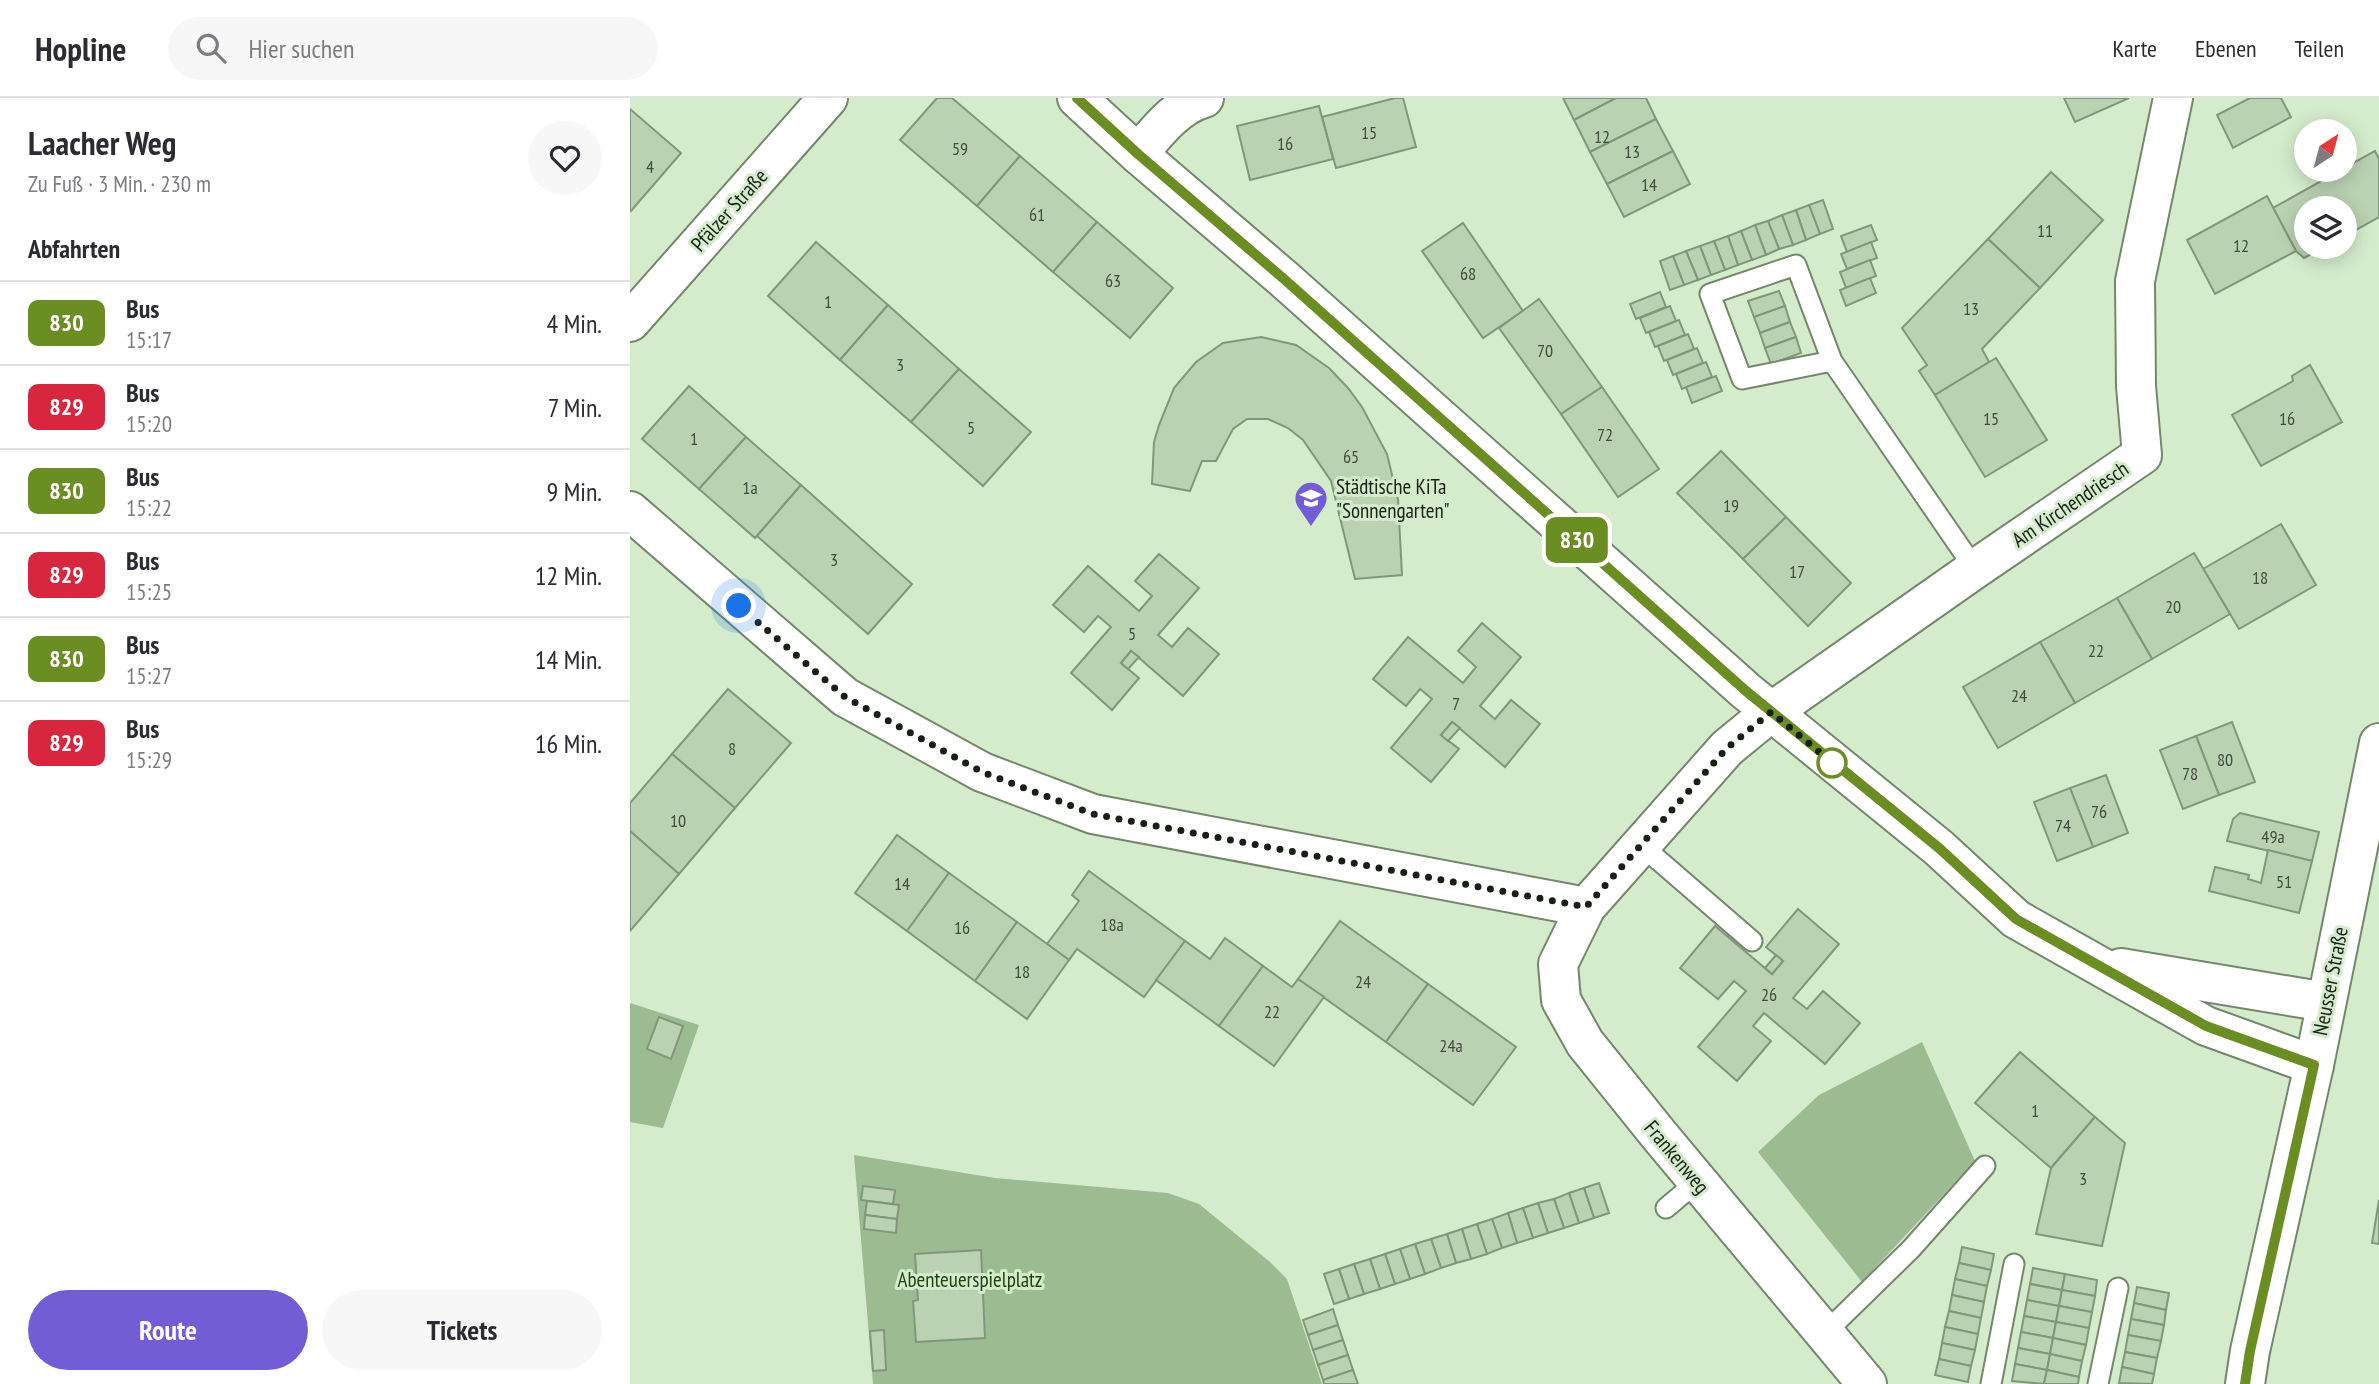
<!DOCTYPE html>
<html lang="de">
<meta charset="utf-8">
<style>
body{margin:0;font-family:"PT Sans Narrow",sans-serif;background:#f7f7f7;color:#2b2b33;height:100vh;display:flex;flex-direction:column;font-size:26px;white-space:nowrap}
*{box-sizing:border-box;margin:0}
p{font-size:23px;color:#7c7c81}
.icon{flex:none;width:38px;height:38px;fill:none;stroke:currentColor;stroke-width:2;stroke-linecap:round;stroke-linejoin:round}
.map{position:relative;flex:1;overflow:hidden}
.details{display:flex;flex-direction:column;background:#fff;width:630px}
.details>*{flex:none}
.badge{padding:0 14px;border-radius:10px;font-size:24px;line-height:46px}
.needle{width:46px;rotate:36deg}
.fabs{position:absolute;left:1664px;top:21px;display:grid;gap:14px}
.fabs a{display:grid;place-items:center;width:63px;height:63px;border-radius:50%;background:#fff;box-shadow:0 4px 18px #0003;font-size:35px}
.you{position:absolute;width:35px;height:35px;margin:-18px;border:5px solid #fff;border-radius:50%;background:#1a73e8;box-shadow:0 0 0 10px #1a73e833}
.map>.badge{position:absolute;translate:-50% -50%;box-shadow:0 0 0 4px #fff}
h2{padding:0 28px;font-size:26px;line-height:63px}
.round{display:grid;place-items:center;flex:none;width:74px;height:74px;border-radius:37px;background:#f7f7f7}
.head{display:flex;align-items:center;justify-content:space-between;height:119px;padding:0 28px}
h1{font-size:33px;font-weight:700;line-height:52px}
.cta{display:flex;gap:14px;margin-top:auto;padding:14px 28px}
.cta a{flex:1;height:80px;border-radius:42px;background:#735dd7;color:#fff;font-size:28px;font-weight:700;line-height:80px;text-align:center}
.cta a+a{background:#f7f7f7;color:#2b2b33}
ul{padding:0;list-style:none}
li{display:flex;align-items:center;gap:21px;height:84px;padding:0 28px;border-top:2px solid #e1e1e2}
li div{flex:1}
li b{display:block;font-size:26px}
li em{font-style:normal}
li .badge{min-width:77px;font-weight:700;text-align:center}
header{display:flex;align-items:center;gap:42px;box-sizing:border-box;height:98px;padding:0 35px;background:#fff;border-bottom:2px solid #e1e1e2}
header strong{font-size:33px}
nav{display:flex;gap:38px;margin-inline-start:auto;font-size:24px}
.search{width:490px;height:63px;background:#f7f7f7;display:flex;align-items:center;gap:18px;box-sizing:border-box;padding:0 24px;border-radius:38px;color:#7c7c81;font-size:26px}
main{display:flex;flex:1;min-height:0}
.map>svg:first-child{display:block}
.green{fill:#9cbb91}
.building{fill:#bbd2b2;stroke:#819779;stroke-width:2}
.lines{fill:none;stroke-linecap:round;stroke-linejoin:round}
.lane-casing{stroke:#73886b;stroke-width:23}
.street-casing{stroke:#73886b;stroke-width:42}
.secondary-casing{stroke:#73886b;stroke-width:42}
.lane{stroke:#fff;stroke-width:19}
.street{stroke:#fff;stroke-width:38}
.secondary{stroke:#fff;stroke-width:38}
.line-casing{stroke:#fff;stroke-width:16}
.line{stroke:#6b8e23;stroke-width:10}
.walk{stroke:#172014;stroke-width:7;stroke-dasharray:0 12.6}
.stop-dot{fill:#fff;stroke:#6b8e23;stroke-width:3.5}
.labels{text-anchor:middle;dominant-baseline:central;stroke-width:6;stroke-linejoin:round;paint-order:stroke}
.number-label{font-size:18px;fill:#404c3c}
.street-label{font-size:21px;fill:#172014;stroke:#d4eccc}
.poi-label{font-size:21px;fill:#172014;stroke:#d4eccc;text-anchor:start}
.park-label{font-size:21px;fill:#1f430e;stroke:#d4eccc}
</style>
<header>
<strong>Hopline</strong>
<div class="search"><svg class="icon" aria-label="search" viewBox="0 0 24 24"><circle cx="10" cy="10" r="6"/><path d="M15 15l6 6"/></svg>Hier suchen</div>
<nav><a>Karte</a><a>Ebenen</a><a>Teilen</a></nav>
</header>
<main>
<section class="details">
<div class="head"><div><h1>Laacher Weg</h1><p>Zu Fuß · 3 Min. · 230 m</p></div><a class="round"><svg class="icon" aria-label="heart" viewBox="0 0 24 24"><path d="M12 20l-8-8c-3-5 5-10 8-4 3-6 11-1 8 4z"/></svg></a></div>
<h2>Abfahrten</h2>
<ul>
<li><span class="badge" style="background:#6b8e23;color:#fff">830</span><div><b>Bus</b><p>15:17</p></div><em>4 Min.</em></li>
<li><span class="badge" style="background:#d7263d;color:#fff">829</span><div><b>Bus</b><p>15:20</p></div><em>7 Min.</em></li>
<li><span class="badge" style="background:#6b8e23;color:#fff">830</span><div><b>Bus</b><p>15:22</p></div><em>9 Min.</em></li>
<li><span class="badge" style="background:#d7263d;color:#fff">829</span><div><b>Bus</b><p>15:25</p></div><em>12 Min.</em></li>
<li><span class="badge" style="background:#6b8e23;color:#fff">830</span><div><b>Bus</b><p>15:27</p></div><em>14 Min.</em></li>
<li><span class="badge" style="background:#d7263d;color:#fff">829</span><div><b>Bus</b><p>15:29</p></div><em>16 Min.</em></li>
</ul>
<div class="cta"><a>Route</a><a>Tickets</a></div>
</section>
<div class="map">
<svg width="1749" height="1286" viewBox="0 0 1749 1286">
<rect width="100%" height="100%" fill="#d4eccc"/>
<g class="green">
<polygon points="0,905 69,927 33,1030 0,1024"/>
<polygon points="1292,944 1345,1063 1232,1184 1128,1054 1189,997"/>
<polygon points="224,1057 365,1080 538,1095 569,1106 640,1164 657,1181 692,1286 243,1286"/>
</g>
<g class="building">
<polygon points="307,0 322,0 390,58 347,108 270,42"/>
<polygon points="765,0 773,0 786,49 706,70 692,19"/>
<polygon points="933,0 986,0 944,22"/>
<polygon points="986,0 1016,0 1026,21 960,54 944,22"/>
<polygon points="1434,0 1499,0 1445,24"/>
<polygon points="1620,0 1651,0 1661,19 1603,50 1587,17"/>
<polygon points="689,8 703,61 620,82 607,28"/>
<polygon points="0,11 51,55 1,113 0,112"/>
<polygon points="1026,21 1043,53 977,86 960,54"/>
<polygon points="1043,53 1060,86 994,119 977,86"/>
<polygon points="1745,53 1749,61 1749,119 1715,138 1715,110 1676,110 1676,149 1695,149 1674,160 1666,153 1643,110"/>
<polygon points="390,58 467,124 423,174 347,108"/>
<polygon points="1421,74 1473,122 1410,190 1358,141"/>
<polygon points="1637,98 1666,153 1585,196 1557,142"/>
<polygon points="1193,102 1203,131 1190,136 1179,107"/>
<polygon points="1179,107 1190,136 1176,142 1166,112"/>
<polygon points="1166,112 1176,142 1163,147 1152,117"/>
<polygon points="1152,117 1163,147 1149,151 1138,123"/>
<polygon points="1138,123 1149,151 1136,157 1125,127"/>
<polygon points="467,124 543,190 500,240 423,174"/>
<polygon points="833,125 893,213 853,240 792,153"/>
<polygon points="1125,127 1136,157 1122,162 1111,133"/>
<polygon points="1241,127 1247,142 1217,154 1211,138"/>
<polygon points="1111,133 1122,162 1108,167 1098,138"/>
<polygon points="1098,138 1108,167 1095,172 1084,143"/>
<polygon points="1358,141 1410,190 1352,251 1359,264 1305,297 1289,273 1297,267 1272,230"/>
<polygon points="1084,143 1095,172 1081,177 1070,148"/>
<polygon points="186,144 258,207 210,262 138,198"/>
<polygon points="1241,144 1247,160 1217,171 1211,156"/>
<polygon points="1070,148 1081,177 1068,182 1056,153"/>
<polygon points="1056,153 1068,182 1054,187 1043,158"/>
<polygon points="1043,158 1054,187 1040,192 1030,163"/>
<polygon points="1240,162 1246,178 1216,190 1210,174"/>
<polygon points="1240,180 1246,195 1216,208 1210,192"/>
<polygon points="1149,193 1155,208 1124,219 1118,203"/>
<polygon points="1030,194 1036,209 1006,221 1000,206"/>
<polygon points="909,201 972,289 931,316 869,230"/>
<polygon points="258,207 329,271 281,324 210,262"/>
<polygon points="1040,208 1046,223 1016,235 1010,220"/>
<polygon points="1155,208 1160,224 1130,235 1124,219"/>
<polygon points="1049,222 1055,237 1025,249 1019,234"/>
<polygon points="1160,224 1166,239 1135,250 1130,235"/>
<polygon points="1058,236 1064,251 1034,263 1028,248"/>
<polygon points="631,239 666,247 699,270 718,290 732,309 757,356 763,381 768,401 772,477 725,481 701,383 673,342 658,330 638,321 617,321 603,331 586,363 572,363 560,393 522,386 524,344 529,327 544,290 566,264 593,245"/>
<polygon points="1166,239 1171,255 1141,266 1135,250"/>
<polygon points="1067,250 1073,265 1043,277 1037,262"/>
<polygon points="1366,260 1417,342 1355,379 1305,297"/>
<polygon points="1076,264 1082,279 1052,291 1046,276"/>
<polygon points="1680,267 1712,324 1631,368 1602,317 1663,283 1662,278"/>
<polygon points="329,271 401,334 353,388 281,324"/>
<polygon points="1086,278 1092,293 1062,305 1056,289"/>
<polygon points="59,288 116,339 69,391 12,341"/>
<polygon points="972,289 1029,371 988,399 931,316"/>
<polygon points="116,339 171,387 125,440 69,391"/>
<polygon points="1091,353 1156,419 1113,461 1047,395"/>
<polygon points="171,387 282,486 238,536 127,438"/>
<polygon points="1156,419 1221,485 1178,528 1113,461"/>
<polygon points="1651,426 1686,487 1609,531 1573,471"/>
<polygon points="1564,455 1600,516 1522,561 1487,500"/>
<polygon points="529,456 569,490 528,537 542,549 558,530 589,556 553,598 501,553 491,565 509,580 482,612 441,575 481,529 468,518 454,534 423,507 458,468 509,513 522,498 505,483"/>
<polygon points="1487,500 1522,561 1445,605 1410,544"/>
<polygon points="852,525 891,559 850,608 865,621 881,602 910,626 875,669 822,624 811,637 829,651 801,684 761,650 802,601 790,591 776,608 743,581 778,539 833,585 846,569 828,553"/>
<polygon points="1410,544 1445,605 1368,650 1333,589"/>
<polygon points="501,553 509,559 498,571 491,565"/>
<polygon points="98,591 161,645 105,710 42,656"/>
<polygon points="822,624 830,630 818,643 811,637"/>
<polygon points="1602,624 1625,684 1589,697 1566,638"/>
<polygon points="1566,638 1589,697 1553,711 1530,652"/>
<polygon points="42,656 105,710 49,776 0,733 0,705"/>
<polygon points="1476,677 1498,735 1463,749 1440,690"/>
<polygon points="1440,690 1463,749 1427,763 1404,704"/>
<polygon points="1610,715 1689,734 1682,763 1597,743 1603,721"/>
<polygon points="0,733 49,776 0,833"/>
<polygon points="267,737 319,775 277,833 225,795"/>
<polygon points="1638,752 1682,763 1669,815 1579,793 1585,769 1619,777 1618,781 1631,785"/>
<polygon points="459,773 555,843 514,899 447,851 439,862 417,846 449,803 442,797"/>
<polygon points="319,775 387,824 345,883 277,833"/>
<polygon points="1168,811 1209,846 1163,900 1177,911 1193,893 1230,925 1195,966 1134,915 1123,928 1141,943 1107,983 1068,949 1116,893 1104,883 1088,901 1050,870 1085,828 1142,876 1153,863 1136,849"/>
<polygon points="710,823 798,886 756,944 668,881"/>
<polygon points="387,824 439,862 397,921 345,883"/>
<polygon points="595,840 633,868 589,928 526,882 555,843 580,861"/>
<polygon points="1146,857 1153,863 1142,876 1135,870"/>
<polygon points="633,868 662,889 668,881 694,899 644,968 589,928"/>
<polygon points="798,886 886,949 843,1007 756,944"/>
<polygon points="29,919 53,928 41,961 17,951"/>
<polygon points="1390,954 1465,1019 1421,1070 1345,1005"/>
<polygon points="1465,1019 1495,1045 1472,1148 1406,1136 1421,1070"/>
<polygon points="969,1085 979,1115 964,1120 954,1090"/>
<polygon points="233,1088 265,1092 263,1106 231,1102"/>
<polygon points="954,1090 964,1120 949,1125 939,1095"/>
<polygon points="939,1095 949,1125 934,1130 924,1101"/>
<polygon points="924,1101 934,1130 918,1135 908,1105"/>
<polygon points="1749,1102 1749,1146 1742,1145"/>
<polygon points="237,1103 269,1107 267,1121 235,1117"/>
<polygon points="908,1105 918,1135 903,1140 893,1110"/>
<polygon points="893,1110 903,1140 887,1145 878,1115"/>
<polygon points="878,1115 887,1145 872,1150 862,1121"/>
<polygon points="235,1117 267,1121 266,1135 234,1131"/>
<polygon points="862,1121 872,1150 857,1156 847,1126"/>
<polygon points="847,1126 857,1156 841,1161 832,1131"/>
<polygon points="832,1131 841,1161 826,1165 817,1136"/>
<polygon points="817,1136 826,1165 811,1170 801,1141"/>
<polygon points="801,1141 811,1170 795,1176 785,1146"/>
<polygon points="785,1146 795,1176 780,1181 770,1151"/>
<polygon points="1332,1149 1364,1156 1361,1172 1329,1165"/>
<polygon points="770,1151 780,1181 765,1186 755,1156"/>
<polygon points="351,1152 355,1240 286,1244 283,1203 288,1202 285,1156"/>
<polygon points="755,1156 765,1186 750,1191 740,1161"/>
<polygon points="740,1161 750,1191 734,1196 724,1166"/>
<polygon points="1329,1165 1361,1172 1357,1188 1325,1181"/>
<polygon points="724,1166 734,1196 719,1201 709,1171"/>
<polygon points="1403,1170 1435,1176 1432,1192 1400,1186"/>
<polygon points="709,1171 719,1201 704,1206 694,1176"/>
<polygon points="1435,1176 1467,1182 1465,1198 1432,1192"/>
<polygon points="1325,1181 1357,1188 1354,1204 1322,1197"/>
<polygon points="1400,1186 1432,1192 1429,1208 1397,1202"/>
<polygon points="1507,1189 1539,1195 1536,1212 1504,1205"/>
<polygon points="1432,1192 1465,1198 1462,1214 1429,1208"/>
<polygon points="1322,1197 1354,1204 1351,1220 1319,1213"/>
<polygon points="1397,1202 1429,1208 1426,1224 1394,1218"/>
<polygon points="1504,1205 1536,1212 1534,1227 1501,1221"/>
<polygon points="1429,1208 1462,1214 1459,1230 1426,1224"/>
<polygon points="703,1211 708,1227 678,1237 673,1222"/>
<polygon points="1319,1213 1351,1220 1348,1236 1315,1229"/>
<polygon points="1394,1218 1426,1224 1423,1240 1391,1234"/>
<polygon points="1501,1221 1534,1227 1531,1243 1498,1237"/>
<polygon points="1426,1224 1459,1230 1456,1247 1423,1240"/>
<polygon points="708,1227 713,1242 683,1252 678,1237"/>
<polygon points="1315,1229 1348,1236 1345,1252 1312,1245"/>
<polygon points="254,1232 256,1272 243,1273 240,1233"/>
<polygon points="1391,1234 1423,1240 1420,1256 1388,1250"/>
<polygon points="1498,1237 1531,1243 1527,1260 1495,1254"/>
<polygon points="1423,1240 1456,1247 1452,1263 1420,1256"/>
<polygon points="713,1242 718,1257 688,1267 683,1252"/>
<polygon points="1312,1245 1345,1252 1341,1268 1309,1261"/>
<polygon points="1388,1250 1420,1256 1417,1272 1385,1266"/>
<polygon points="1495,1254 1527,1260 1524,1276 1492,1269"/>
<polygon points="1420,1256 1452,1263 1449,1279 1417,1272"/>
<polygon points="718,1257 723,1272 693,1282 688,1267"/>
<polygon points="1309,1261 1341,1268 1338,1284 1305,1277"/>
<polygon points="1385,1266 1417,1272 1414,1286 1382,1283"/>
<polygon points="1492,1269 1524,1276 1522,1286 1489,1285"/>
<polygon points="723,1272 728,1286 694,1286 693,1282"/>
<polygon points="1417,1272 1449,1279 1448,1286 1414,1286"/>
</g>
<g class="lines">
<defs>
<g id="lane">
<polyline points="1202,263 1112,281 1080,196 1166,167 1202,263 1345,471"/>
<polyline points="1011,747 1122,843"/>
<polyline points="1036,1110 1068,1083"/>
<polyline points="1195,1235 1281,1151 1355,1068"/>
<polyline points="1361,1286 1384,1166"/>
<polyline points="1468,1286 1488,1190"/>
</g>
<g id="street">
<polyline points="447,0 508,56 654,181 1116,593 1309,750 1386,821 1576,928 1684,967"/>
<path d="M508,56c18,-21 38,-48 66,-56"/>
<polyline points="0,224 198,0"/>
<polyline points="0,413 215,599 352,674 463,716 956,809 1097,650 1141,614 1345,471 1512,357 1506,288 1505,183 1543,0"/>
<polyline points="956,809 928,866 931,902 955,945 1029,1037 1237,1286"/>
<polyline points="1491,870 1696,904"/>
</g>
<polyline id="secondary" points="1615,1286 1620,1253 1684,967 1749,645"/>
</defs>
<use href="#lane" class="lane-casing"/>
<use href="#street" class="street-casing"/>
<use href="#secondary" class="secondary-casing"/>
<use href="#lane" class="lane"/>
<use href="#street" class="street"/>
<use href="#secondary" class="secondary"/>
</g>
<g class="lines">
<defs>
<polyline id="line" points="447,0 508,56 654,181 1116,593 1309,750 1386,821 1576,928 1684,967 1620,1253 1615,1286"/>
</defs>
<use href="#line" class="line-casing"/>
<use href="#line" class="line"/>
<polyline class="walk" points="109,508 215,599 352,674 463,716 956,809 1097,650 1141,614 1205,667 1202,665"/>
</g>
<defs>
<symbol id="school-pin" viewBox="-11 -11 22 30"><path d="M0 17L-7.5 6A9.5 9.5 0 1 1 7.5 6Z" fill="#735dd7" stroke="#d4eccc"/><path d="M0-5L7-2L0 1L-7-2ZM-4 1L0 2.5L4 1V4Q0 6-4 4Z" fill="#fff"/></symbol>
</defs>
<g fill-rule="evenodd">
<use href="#school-pin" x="662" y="381" width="38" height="52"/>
</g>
<circle class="stop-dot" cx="1202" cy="665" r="14"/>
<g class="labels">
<g class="number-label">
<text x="739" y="34">15</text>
<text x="972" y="38">12</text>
<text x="655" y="45">16</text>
<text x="330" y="50">59</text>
<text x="1002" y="53">13</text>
<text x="20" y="68">4</text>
<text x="1019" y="86">14</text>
<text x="407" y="116">61</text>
<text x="1415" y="132">11</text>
<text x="1611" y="147">12</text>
<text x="838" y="175">68</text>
<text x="483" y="182">63</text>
<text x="198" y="203">1</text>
<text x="1341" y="210">13</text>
<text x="915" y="252">70</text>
<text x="270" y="266">3</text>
<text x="1361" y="320">15</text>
<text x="1657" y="320">16</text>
<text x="341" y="329">5</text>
<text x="975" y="336">72</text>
<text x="64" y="340">1</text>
<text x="721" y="358">65</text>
<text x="120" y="389">1a</text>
<text x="1101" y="407">19</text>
<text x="204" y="461">3</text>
<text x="1167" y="473">17</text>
<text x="1630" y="479">18</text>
<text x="1543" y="508">20</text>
<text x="502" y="535">5</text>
<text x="1466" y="552">22</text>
<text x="1389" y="597">24</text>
<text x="826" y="605">7</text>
<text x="102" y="650">8</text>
<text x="1595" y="661">80</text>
<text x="1560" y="675">78</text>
<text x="1469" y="713">76</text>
<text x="48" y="722">10</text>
<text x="1433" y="727">74</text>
<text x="1643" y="738">49a</text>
<text x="1654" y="783">51</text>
<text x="272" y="785">14</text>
<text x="482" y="826">18a</text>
<text x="332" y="829">16</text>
<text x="392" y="873">18</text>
<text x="733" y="883">24</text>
<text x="1139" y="896">26</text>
<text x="642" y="913">22</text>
<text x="821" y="947">24a</text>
<text x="1405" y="1012">1</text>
<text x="1453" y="1080">3</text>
</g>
<g class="street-label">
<text transform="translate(99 112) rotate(-48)">Pfälzer Straße</text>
<text transform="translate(1440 406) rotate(-34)">Am Kirchendriesch</text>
<text transform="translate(1700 883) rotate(-79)">Neusser Straße</text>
<text transform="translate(1047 1059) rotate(50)">Frankenweg</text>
</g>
<g class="poi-label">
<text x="706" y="388">Städtische KiTa<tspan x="706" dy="24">"Sonnengarten"</tspan></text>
</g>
<g class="park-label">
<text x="340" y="1181">Abenteuerspielplatz</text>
</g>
</g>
</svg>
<div class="fabs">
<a><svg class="needle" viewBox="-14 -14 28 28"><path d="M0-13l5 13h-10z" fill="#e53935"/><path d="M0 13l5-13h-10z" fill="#7c7c81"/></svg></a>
<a><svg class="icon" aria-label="layers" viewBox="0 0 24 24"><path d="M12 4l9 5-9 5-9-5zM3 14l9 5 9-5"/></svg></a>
</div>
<div class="you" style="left:109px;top:508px"></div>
<b class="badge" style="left:947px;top:442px;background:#6b8e23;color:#fff">830</b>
</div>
</main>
